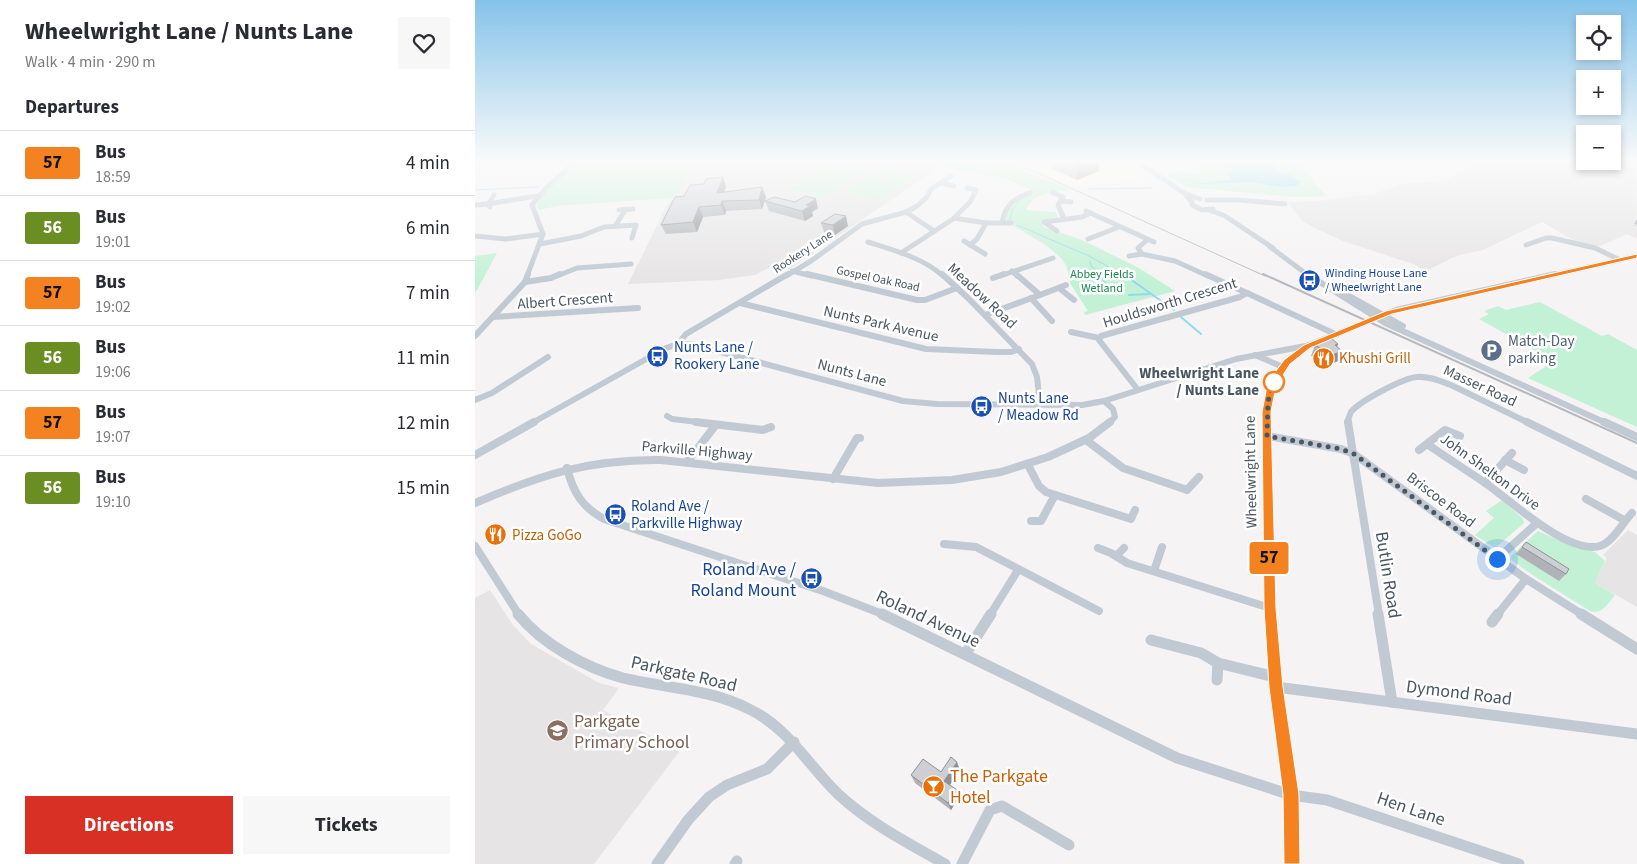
<!DOCTYPE html>
<meta charset="utf-8">
<style>
body{margin:0;font-family:"Source Sans 3",sans-serif;background:#f7f7f7;color:#2b2b33;height:100vh;display:flex;flex-direction:column;font-size:19px;white-space:nowrap}
*{box-sizing:border-box;margin:0}
p{font-size:16px;color:#7c7c81}
.icon{flex:none;width:28px;height:28px;fill:none;stroke:currentColor;stroke-width:2;stroke-linecap:round;stroke-linejoin:round}
.map{position:relative;flex:1;overflow:hidden}
.panel{display:flex;flex-direction:column;background:#fff;width:475px}
.panel>*{flex:none}
.badge{padding:0 10px;border-radius:4px;font-size:18px;line-height:32px}
.fabs{position:absolute;left:1101px;top:15px;display:grid;gap:10px}
.fabs a{display:grid;place-items:center;width:45px;height:45px;border-radius:0px;background:#fff;box-shadow:0 2px 8px #0003;font-size:25px}
.you{position:absolute;width:25px;height:25px;margin:-12px;border:4px solid #fff;border-radius:50%;background:#1a73e8;box-shadow:0 0 0 8px #1a73e833}
.map>.badge{position:absolute;translate:-50% -50%;box-shadow:0 0 0 2px #fff}
h2{padding:0 25px;font-size:19px;line-height:45px}
.round{display:grid;place-items:center;flex:none;width:52px;height:52px;border-radius:0px;background:#f7f7f7}
.head{display:flex;align-items:center;justify-content:space-between;height:85px;padding:0 25px}
h1{font-size:24px;font-weight:700;line-height:38px}
.button{display:flex;gap:10px;margin-top:auto;padding:10px 25px}
.button a{flex:1;height:58px;border-radius:0px;background:#d93025;color:#fff;font-size:20px;font-weight:700;line-height:58px;text-align:center}
.button a+a{background:#f7f7f7;color:#2b2b33}
ul{padding:0;list-style:none}
li{display:flex;align-items:center;gap:15px;height:65px;padding:0 25px;border-top:1px solid #e1e1e2}
li div{flex:1}
li b{display:block;font-size:19px}
li em{font-style:normal}
li .badge{min-width:55px;font-weight:700;text-align:center}
main{display:flex;flex:1;min-height:0}
.map>svg:first-child{display:block}
.commercial{fill:#fdf9ef}
.education{fill:#e6e4e5}
.green{fill:#c3f1d5}
.water{fill:#90daee}
.lines{fill:none;stroke-linecap:round;stroke-linejoin:round}
.stream-far1{stroke:#90daee;stroke-width:1}
.stream{stroke:#90daee;stroke-width:2}
.minor-far3{stroke:#c1cad2;stroke-width:5}
.minor-far2{stroke:#c1cad2;stroke-width:6}
.minor-far1{stroke:#c1cad2;stroke-width:8}
.minor{stroke:#c1cad2;stroke-width:11}
.rail-far1{stroke:#b5b8bd;stroke-width:1}
.rail{stroke:#b5b8bd;stroke-width:2}
.wall{fill:#b0b2b7}
.shaded-wall{fill:#909195}
.building{fill:#cdcfd5;stroke:#909195}
.line{fill:#f58220;stroke:#fff}
.walk{stroke:#4a5661;stroke-width:5;stroke-dasharray:0 9}
.stop-dot{fill:#fff;stroke:#f58220;stroke-width:2.5}
.labels{text-anchor:middle;dominant-baseline:central;stroke-width:5;stroke-linejoin:round;paint-order:stroke}
.far-street-label{font-size:12px;fill:#4a5661;stroke:#fff}
.far-transit-label{font-size:12px;fill:#164399;stroke:#fff;text-anchor:start}
.far-park-label{font-size:12px;fill:#17864f;stroke:#fff}
.street-label{font-size:15px;fill:#4a5661;stroke:#fff}
.service-label{font-size:15px;fill:#4e5e75;stroke:#fff;text-anchor:start}
.transit-label{font-size:15px;fill:#164399;stroke:#fff;text-anchor:start}
.food-label{font-size:15px;fill:#c56008;stroke:#fff;text-anchor:start}
.stop-label{font-size:15px;font-weight:bold;fill:#4a5661;stroke:#fff;text-anchor:end}
.near-transit-label{font-size:18px;fill:#164399;stroke:#fff;text-anchor:end}
.near-street-label{font-size:18px;fill:#4a5661;stroke:#fff}
.near-education-label{font-size:18px;fill:#785e54;stroke:#fff;text-anchor:start}
.near-food-label{font-size:18px;fill:#c56008;stroke:#fff;text-anchor:start}
</style>
<main>
<section class="panel">
<div class="head"><div><h1>Wheelwright Lane / Nunts Lane</h1><p>Walk · 4 min · 290 m</p></div><a class="round"><svg class="icon" aria-label="heart" viewBox="0 0 24 24"><path d="M12 20l-8-8c-3-5 5-10 8-4 3-6 11-1 8 4z"/></svg></a></div>
<h2>Departures</h2>
<ul>
<li><span class="badge" style="background:#f58220;color:#111">57</span><div><b>Bus</b><p>18:59</p></div><em>4 min</em></li>
<li><span class="badge" style="background:#6b8e23;color:#fff">56</span><div><b>Bus</b><p>19:01</p></div><em>6 min</em></li>
<li><span class="badge" style="background:#f58220;color:#111">57</span><div><b>Bus</b><p>19:02</p></div><em>7 min</em></li>
<li><span class="badge" style="background:#6b8e23;color:#fff">56</span><div><b>Bus</b><p>19:06</p></div><em>11 min</em></li>
<li><span class="badge" style="background:#f58220;color:#111">57</span><div><b>Bus</b><p>19:07</p></div><em>12 min</em></li>
<li><span class="badge" style="background:#6b8e23;color:#fff">56</span><div><b>Bus</b><p>19:10</p></div><em>15 min</em></li>
</ul>
<div class="button"><a>Directions</a><a>Tickets</a></div>
</section>
<div class="map">
<svg width="1162" height="864" viewBox="0 0 1162 864">
<rect width="100%" height="100%" fill="#f5f3f3"/>
<polygon class="commercial" points="567,162 648,162 667,180 597,187 554,166"/>
<g class="education">
<polygon points="222,162 472,162 313,270 299,265 280,275 244,280 153,284 192,205"/>
<polygon points="1004,162 1161,162 1162,239 1152,234 1123,247 1100,241 1067,222 1008,250 981,256 949,272 941,265 868,241 842,229 827,221 813,202 844,201 884,196 899,194 927,184 969,181"/>
<polygon points="1153,530 1162,535 1162,607 1120,583 1132,558 1128,555"/>
<polygon points="15,590 38,625 56,644 124,683 144,688 128,710 204,752 119,864 0,864 0,598"/>
</g>
<g class="green">
<path d="M105,162h117l-25,36 -115,8 -18,4 -2,-2c0,-14 32,-37 43,-46z"/>
<path d="M472,162h56l68,28c-17,2 -38,2 -45,20l30,2 2,5 -18,4 4,6 38,13 57,28 36,23 -90,24 -1,-3 4,-1 -18,-28 -3,-16 -5,-8 -15,-13 -41,-25c1,-17 13,-22 26,-28l-4,-3 2,-1 -23,-10 -67,-13z"/>
<polygon points="720,162 825,162 841,185 852,196 818,197 711,187 692,175 703,172 725,175"/>
<polygon points="359,163 391,171 348,197 314,188"/>
<polygon points="411,167 441,175 402,200 370,191"/>
<polygon points="22,253 2,290 0,292 0,256"/>
<polygon points="1065,302 1127,336 1133,334 1162,350 1162,427 1053,378 1079,361 1004,319 1014,314 1009,311 1023,306 1031,310"/>
<polygon points="1027,500 1048,519 1049,523 1020,548 1000,535 1019,518 1011,511"/>
<path d="M1063,531l38,17 19,4 10,9 -10,22 20,12c-8,9 -12,20 -25,16l-56,-35 -25,-18z"/>
</g>
<polygon class="water" points="749,162 798,162 801,171 816,175 826,182 821,186 806,187 777,182 729,184 698,178 729,183 756,180 755,174 759,170 747,165"/>
<g class="lines">
<g class="stream-far1">
<polyline points="613,189 677,188"/>
<polyline points="0,190 64,187"/>
<polyline points="535,220 537,210 547,198"/>
<polyline points="542,225 614,256 650,276"/>
<polyline points="615,262 617,267 627,276"/>
</g>
<g class="stream">
<polyline points="625,274 630,283"/>
<polyline points="648,274 699,310"/>
<polyline points="654,295 674,294"/>
<polyline points="706,317 726,334"/>
</g>
<g class="minor-far3">
<polyline points="663,162 709,193 725,199"/>
<polyline points="465,183 479,186"/>
<polyline points="578,193 588,197 583,205 589,219"/>
<polyline points="711,195 717,202 717,205 727,210 738,209"/>
<polyline points="732,200 764,200 810,204"/>
<polyline points="586,201 596,202"/>
<path d="M0,205c22,-1 42,-7 64,-9"/>
<polyline points="15,207 13,205 19,195"/>
<polyline points="144,210 158,209"/>
<polyline points="734,210 750,216 798,248"/>
<polyline points="611,211 679,242"/>
<polyline points="431,212 459,231"/>
<polyline points="479,218 511,223 536,223"/>
<path d="M527,223c3,-17 11,-25 28,-30"/>
<polyline points="140,226 151,209"/>
<polyline points="582,231 569,222 607,217 616,213"/>
<polyline points="0,236 31,239 68,234"/>
<polyline points="613,239 644,227"/>
<polyline points="672,240 663,248 667,254 700,261 733,276"/>
<polyline points="489,241 510,254"/>
<path d="M393,242c25,8 56,16 75,34"/>
<polyline points="65,244 106,236 129,227 161,225 157,238"/>
<polyline points="495,245 502,239 511,223"/>
<polyline points="1051,245 1071,238 1077,238 1120,248 1145,260"/>
<polyline points="794,246 834,276"/>
<polyline points="426,253 478,219 495,202 501,190 492,188"/>
<polyline points="654,256 667,254"/>
<polyline points="317,271 337,276"/>
<polyline points="537,271 542,276"/>
<polyline points="52,276 68,234 57,205 71,188 100,162"/>
<polyline points="82,276 102,268 156,264"/>
<polyline points="311,276 336,261 387,224 431,212 442,206 452,197 456,189 476,176"/>
<polyline points="525,276 578,258"/>
<polyline points="1074,276 1162,256"/>
</g>
<g class="minor-far2">
<polyline points="332,274 442,300 450,300 482,288"/>
<polyline points="467,274 494,299 557,364 562,377 565,404"/>
<polyline points="730,274 772,293"/>
<polyline points="832,274 910,323 1131,423"/>
<polyline points="518,278 529,274"/>
<polyline points="50,282 76,278 85,274"/>
<polyline points="584,288 599,300"/>
<polyline points="869,293 928,326"/>
<polyline points="565,295 591,285"/>
<polyline points="556,298 577,321"/>
<polyline points="265,303 451,349 521,352 536,352 544,349"/>
<polyline points="510,315 565,295 541,274"/>
<polyline points="18,317 163,308"/>
<polyline points="596,332 624,338"/>
<polyline points="0,336 50,282 53,274"/>
<polyline points="203,344 211,334 313,274"/>
<polyline points="780,355 808,367"/>
<polyline points="663,390 624,340 626,336 765,297 772,293 860,334"/>
<polyline points="0,400 17,393 73,357"/>
<polyline points="629,401 638,409 640,417 634,423"/>
<polyline points="192,416 197,419 232,423"/>
<polyline points="57,423 191,348 203,344 216,344 428,401 462,404 607,405 629,401 761,359 836,345"/>
<polyline points="792,423 792,412 797,386 812,362 832,346 921,310 1080,274"/>
<path d="M873,423c0,-4 1,-7 3,-11 9,-11 52,-34 66,-35 12,-1 23,4 34,8l78,38"/>
</g>
<g class="minor-far1">
<polyline points="221,422 288,430 296,427"/>
<polyline points="792,422 796,615"/>
<polyline points="873,422 904,615"/>
<polyline points="1052,422 1162,476"/>
<polyline points="1129,422 1162,437"/>
<polyline points="792,436 866,449 879,454 1051,579 1108,615"/>
<polyline points="611,440 648,468 712,490 724,477"/>
<path d="M952,444c20,14 41,27 61,41 24,17 81,70 112,61 13,-4 23,-24 32,-33"/>
<polyline points="944,450 970,430 985,436"/>
<polyline points="0,455 59,422"/>
<polyline points="1030,460 1049,470"/>
<polyline points="212,462 240,426"/>
<polyline points="553,465 564,486 571,492 656,519 660,510"/>
<path d="M92,468c6,24 15,39 37,51l219,72 62,24"/>
<polyline points="358,479 382,438 385,438"/>
<polyline points="1010,483 1037,453"/>
<polyline points="1111,499 1149,520"/>
<path d="M0,503c65,-28 114,-44 186,-43l217,23 74,-3 49,-8 47,-15 41,-19 21,-16"/>
<polyline points="556,521 566,521 580,495"/>
<polyline points="469,544 501,547 624,611"/>
<polyline points="0,546 44,615"/>
<polyline points="623,548 636,553 652,563 795,608"/>
<polyline points="641,556 649,548"/>
<polyline points="1022,559 1062,523"/>
<polyline points="679,571 687,547"/>
<polyline points="515,615 543,570"/>
<polyline points="1022,615 1051,579"/>
</g>
<g class="minor">
<path d="M43,614c24,30 68,54 105,64 43,10 88,11 128,32 38,19 57,55 87,84 31,29 70,49 107,70"/>
<polyline points="407,614 702,758 816,795 852,800 1044,864"/>
<polyline points="795,614 801,687 816,795 817,864"/>
<polyline points="903,614 917,702"/>
<polyline points="1106,614 1162,649"/>
<polyline points="1017,622 1023,614"/>
<polyline points="676,640 726,653 743,663 800,677"/>
<polyline points="491,653 516,614"/>
<polyline points="742,680 743,663"/>
<polyline points="801,687 1162,734"/>
<polyline points="182,864 213,820 234,797 252,785 292,769 319,742"/>
<polyline points="260,864 262,861"/>
<polyline points="487,864 515,810 527,806 594,845"/>
</g>
<polyline class="rail-far1" points="538,162 790,276"/>
<polyline class="rail" points="788,274 1162,443"/>
</g>
<g class="wall">
<polygon points="578,162 624,162 624,171 602,180 578,169"/>
<polygon points="248,177 251,187 249,192 287,187 291,197 287,209 251,211 250,215 228,217 222,232 191,234 186,225 229,184"/>
<polygon points="290,201 343,208 337,212 338,216 330,221 294,211"/>
<polygon points="1162,219 1162,225 1159,224"/>
<polygon points="346,223 373,226 360,235 349,232"/>
<polygon points="840,345 862,347 863,361 853,365 836,356"/>
<polygon points="1051,542 1091,574 1084,581 1041,554"/>
<polygon points="485,770 475,785 484,797 476,810 440,783 436,775"/>
</g>
<g class="shaded-wall">
<polygon points="603,162 624,162 624,171 602,180"/>
<polygon points="248,177 251,187 245,203 242,193"/>
<polygon points="287,187 291,197 287,209 284,200"/>
<polygon points="341,199 343,208 337,212 338,216 330,221 327,211 331,205"/>
<polygon points="247,201 251,211 250,215 246,205"/>
<polygon points="224,207 228,217 222,232 218,222"/>
<polygon points="371,216 373,226 360,235 358,225"/>
<polygon points="863,344 860,354 867,351 863,361 853,365 860,345"/>
<polygon points="482,762 485,770 472,789 469,781"/>
<polygon points="482,790 484,797 476,810 473,803"/>
</g>
<g class="building">
<polygon points="248,177 242,193 287,187 284,200 247,201 246,205 224,207 218,222 186,225 200,197 209,196 215,185 229,184 231,179"/>
<polygon points="331,196 341,199 331,205 335,206 327,211 290,201 299,197 320,202"/>
<polygon points="360,214 371,216 358,225 346,223"/>
<polygon points="856,338 863,344 860,345 867,351 857,355 840,345"/>
<polygon points="1051,542 1094,569 1091,574 1047,547"/>
<polygon points="476,757 482,762 469,781 482,790 473,803 436,775 448,759 466,772"/>
</g>
<linearGradient id="sky" x2="0" y2="1"><stop stop-color="#85c3ea"/><stop offset="0.57" stop-color="#fafafa"/><stop offset="1" stop-color="#fafafa" stop-opacity="0"/></linearGradient>
<rect width="1162" height="283" fill="url(#sky)"/>
<polygon class="line" points="1162,254 1162,258 917,314 835,348 815,364 801,386 796,412 801,608 808,687 824,794 825,864 809,864 808,794 794,687 789,608 787,412 792,386 798,375 809,360 829,345 911,311"/>
<g class="lines">
<polyline class="walk" points="799,382 793,401 792,436 866,449 879,454 1022,559"/>
</g>
<defs>
<symbol id="bus-disc" viewBox="-11 -11 22 22"><circle r="9.5" fill="#1a4fb4" stroke="#fff"/><path d="M-5-6H5V4H4V6H2V4H-2V6H-4V4H-5ZM-3.5-4V0h7V-4ZM-3.5 1.2v1.5H-2V1.2ZM2 1.2v1.5H3.5V1.2Z" fill="#fff"/></symbol>
<symbol id="parking-disc" viewBox="-11 -11 22 22"><circle r="9.5" fill="#5c6f8a" stroke="#fff"/><path d="M-3.5-5.5H1a3.5 3.5 0 0 1 0 7H-1V5.5H-3.5ZM-1-3.4V-.6H.8a1.4 1.4 0 0 0 0-2.8Z" fill="#fff"/></symbol>
<symbol id="restaurant-disc" viewBox="-11 -11 22 22"><circle r="9.5" fill="#e8710a" stroke="#fff"/><path d="M-5-6h1v4h1v-4h1v4h1v-4h1v5L-1.5 .5V6h-2V.5L-5-1ZM5-6V6H3V1.5H1.5Q1.5-4 5-6Z" fill="#fff"/></symbol>
<symbol id="school-disc" viewBox="-11 -11 22 22"><circle r="9.5" fill="#8d6e63" stroke="#fff"/><path d="M0-5L7-2L0 1L-7-2ZM-4 1L0 2.5L4 1V4Q0 6-4 4Z" fill="#fff"/></symbol>
<symbol id="bar-disc" viewBox="-11 -11 22 22"><circle r="9.5" fill="#e8710a" stroke="#fff"/><path d="M-6-5H6L.8 .8V4.5H3.5V6h-7V4.5H-.8V.8Z" fill="#fff"/></symbol>
</defs>
<g fill-rule="evenodd">
<use href="#bus-disc" x="822" y="268" width="25" height="25"/>
<use href="#parking-disc" x="1004" y="338" width="25" height="25"/>
<use href="#bus-disc" x="170" y="344" width="25" height="25"/>
<use href="#restaurant-disc" x="836" y="346" width="25" height="25"/>
<use href="#bus-disc" x="494" y="394" width="25" height="25"/>
<use href="#bus-disc" x="128" y="502" width="25" height="25"/>
<use href="#restaurant-disc" x="8" y="522" width="25" height="25"/>
<use href="#bus-disc" x="324" y="566" width="25" height="25"/>
<use href="#school-disc" x="70" y="718" width="25" height="25"/>
<use href="#bar-disc" x="446" y="774" width="25" height="25"/>
</g>
<circle class="stop-dot" cx="799" cy="382" r="10"/>
<g class="labels">
<g class="far-street-label">
<text transform="translate(328 252) rotate(-33)">Rookery Lane</text>
<text transform="translate(403 279) rotate(12)">Gospel Oak Road</text>
</g>
<g class="far-transit-label">
<text x="850" y="273">Winding House Lane<tspan x="850" dy="14">/ Wheelwright Lane</tspan></text>
</g>
<g class="far-park-label">
<text x="627" y="274">Abbey Fields<tspan x="627" dy="14">Wetland</tspan></text>
</g>
<g class="street-label">
<text transform="translate(507 296) rotate(43)">Meadow Road</text>
<text transform="translate(90 301) rotate(-4)">Albert Crescent</text>
<text transform="translate(695 303) rotate(-17)">Houldsworth Crescent</text>
<text transform="translate(406 324) rotate(13)">Nunts Park Avenue</text>
<text transform="translate(377 373) rotate(15)">Nunts Lane</text>
<text transform="translate(1005 386) rotate(25)">Masser Road</text>
<text transform="translate(222 451) rotate(5)">Parkville Highway</text>
<text transform="translate(776 472) rotate(-91)">Wheelwright Lane</text>
<text transform="translate(1015 472) rotate(36)">John Shelton Drive</text>
<text transform="translate(966 500) rotate(37)">Briscoe Road</text>
</g>
<g class="service-label">
<text x="1033" y="341">Match-Day<tspan x="1033" dy="17">parking</tspan></text>
</g>
<g class="transit-label">
<text x="199" y="347">Nunts Lane /<tspan x="199" dy="17">Rookery Lane</tspan></text>
<text x="523" y="398">Nunts Lane<tspan x="523" dy="17">/ Meadow Rd</tspan></text>
<text x="156" y="506">Roland Ave /<tspan x="156" dy="17">Parkville Highway</tspan></text>
</g>
<g class="food-label">
<text x="864" y="358">Khushi Grill</text>
<text x="37" y="535">Pizza GoGo</text>
</g>
<g class="stop-label">
<text x="784" y="373">Wheelwright Lane<tspan x="784" dy="17">/ Nunts Lane</tspan></text>
</g>
<g class="near-transit-label">
<text x="321" y="569">Roland Ave /<tspan x="321" dy="21">Roland Mount</tspan></text>
</g>
<g class="near-street-label">
<text transform="translate(913 575) rotate(81)">Butlin Road</text>
<text transform="translate(453 619) rotate(25)">Roland Avenue</text>
<text transform="translate(209 674) rotate(13)">Parkgate Road</text>
<text transform="translate(984 693) rotate(7)">Dymond Road</text>
<text transform="translate(936 809) rotate(19)">Hen Lane</text>
</g>
<g class="near-education-label">
<text x="99" y="721">Parkgate<tspan x="99" dy="21">Primary School</tspan></text>
</g>
<g class="near-food-label">
<text x="475" y="776">The Parkgate<tspan x="475" dy="21">Hotel</tspan></text>
</g>
</g>
</svg>
<div class="fabs">
<a><svg class="icon" aria-label="locate" viewBox="0 0 24 24"><circle cx="12" cy="12" r="6"/><path d="M12 2v4M12 18v4M2 12h4M18 12h4"/></svg></a>
<a>+</a>
<a>−</a>
</div>
<div class="you" style="left:1022px;top:559px"></div>
<b class="badge" style="left:794px;top:558px;background:#f58220;color:#111">57</b>
</div>
</main>
